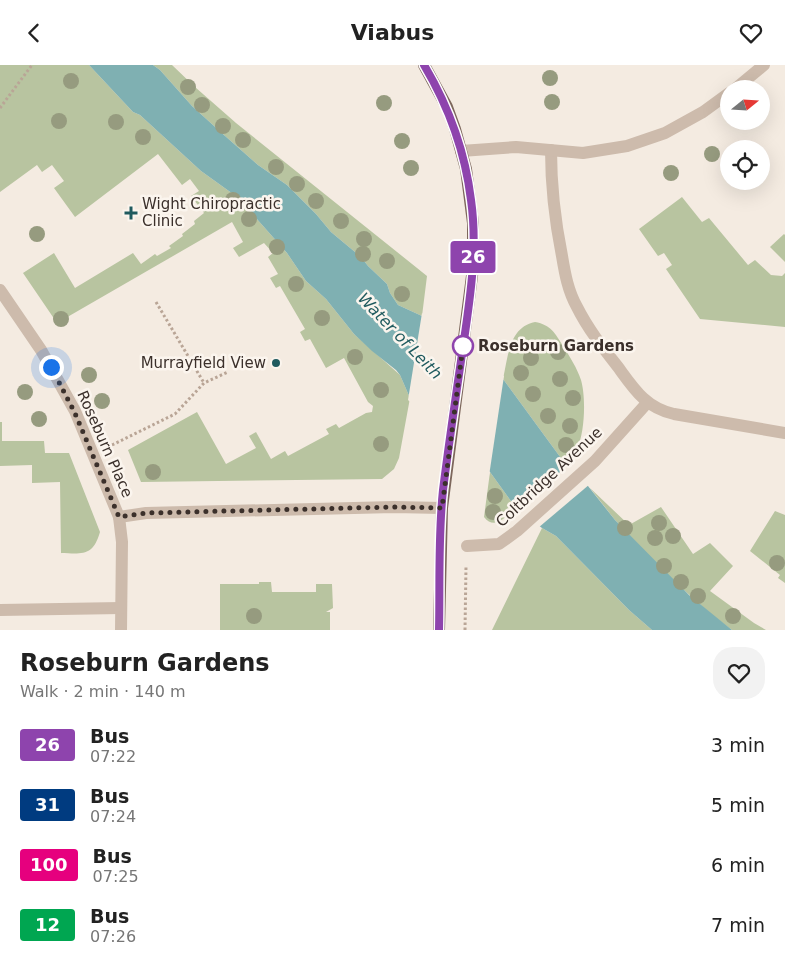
<!DOCTYPE html>
<meta charset="utf-8">
<style>
body{margin:0;font-family:"DejaVu Sans",sans-serif;background:#f2f2f2;color:#222;height:100vh;display:flex;flex-direction:column;font-size:19px;white-space:nowrap}
*{box-sizing:border-box;margin:0}
p{font-size:16px;color:#767676}
.icon{flex:none;width:28px;height:28px;fill:none;stroke:currentColor;stroke-width:2;stroke-linecap:round;stroke-linejoin:round}
.map{position:relative;height:565px;overflow:hidden}
.panel{display:flex;flex-direction:column;background:#fff;flex:1}
.panel>*{flex:none}
.badge{padding:0 10px;border-radius:4px;font-size:18px;line-height:32px}
.needle{width:32px;rotate:72deg}
.buttons{position:absolute;left:720px;top:15px;display:grid;gap:10px}
.buttons a{display:grid;place-items:center;width:50px;height:50px;border-radius:50%;background:#fff;box-shadow:0 5px 20px #0002;font-size:25px}
.you{position:absolute;width:25px;height:25px;margin:-12px;border:4px solid #fff;border-radius:50%;background:#1a73e8;box-shadow:0 0 0 8px #1a73e833}
.map>.badge{position:absolute;translate:-50% -50%;box-shadow:0 0 0 2px #fff}
.round{display:grid;place-items:center;flex:none;width:52px;height:52px;border-radius:20px;background:#f2f2f2}
.overview{display:flex;align-items:center;justify-content:space-between;height:85px;padding:0 20px}
h1{font-size:24px;font-weight:700;line-height:38px}
ul{padding:0;list-style:none}
li{display:flex;align-items:center;gap:15px;height:60px;padding:0 20px}
li div{flex:1}
li b{display:block;font-size:19px}
li em{font-style:normal}
li .badge{min-width:55px;font-weight:700;text-align:center}
header{display:flex;justify-content:space-between;align-items:center;height:65px;padding:0 20px;background:#fff;font-size:22px;font-weight:700}
.map>svg:first-child{display:block}
.green{fill:#b8c4a0}
.water{fill:#7fb0b2}
.pier{fill:#f4ebe1}
.lines{fill:none;stroke-linecap:round;stroke-linejoin:round}
.path{stroke:#b9a596;stroke-width:3;stroke-dasharray:2.5 2.5;stroke-linecap:butt}
.street{stroke:#cdbbac;stroke-width:12}
.primary{stroke:#7d675c;stroke-width:12}
.tree{fill:#969b7f}
.line-casing{stroke:#fff;stroke-width:11}
.line{stroke:#8e44ad;stroke-width:8}
.walk{stroke:#3b302b;stroke-width:5;stroke-dasharray:0 9}
.poi-dot{fill:#1f5a5e;stroke:#fbf5ee;stroke-width:2}
.stop-dot{fill:#fff;stroke:#8e44ad;stroke-width:2.5}
.labels{text-anchor:middle;dominant-baseline:central;stroke-width:5;stroke-linejoin:round;paint-order:stroke}
.poi-label{font-size:15px;fill:#3b302b;stroke:#fbf5ee;text-anchor:start}
.stop-label{font-size:15px;font-weight:bold;fill:#3b302b;stroke:#fbf5ee;text-anchor:start}
.street-label{font-size:15px;fill:#3b302b;stroke:#fbf5ee}
.water-label{font-size:16px;font-style:italic;fill:#1f5a5e;stroke:#fbf5ee}
</style>
<header><svg class="icon" aria-label="back" viewBox="0 0 24 24"><path d="M15 5l-7 7 7 7"/></svg>Viabus<svg class="icon" aria-label="heart" viewBox="0 0 24 24"><path d="M12 20l-8-8c-3-5 5-10 8-4 3-6 11-1 8 4z"/></svg></header>
<div class="map">
<svg width="785" height="565" viewBox="0 0 785 565">
<rect width="100%" height="100%" fill="#f4ebe1"/>
<g class="green">
<polygon points="0,0 89,0 133,47 140,50 201,106 233,129 249,145 287,188 306,216 326,234 354,269 400,310 410,333 399,393 394,404 382,414 141,417 128,385 197,347 226,399 256,383 249,371 256,367 271,394 285,386 288,391 329,369 326,364 336,359 339,363 366,348 372,347 373,341 368,337 344,293 326,303 310,274 305,276 300,267 305,264 280,221 276,223 270,213 278,209 268,192 273,188 264,178 239,192 233,183 243,177 232,157 57,258 23,208 54,188 75,223 133,188 141,199 155,189 157,191 171,183 169,181 183,171 182,169 195,159 194,156 204,148 191,131 199,126 190,114 182,120 158,89 75,152 54,123 64,116 52,100 42,107 37,100 0,127"/>
<polygon points="153,0 172,0 195,22 236,58 427,211 422,251 398,240 390,228 387,219 368,201 361,192 331,167 316,149 287,120 258,100 224,70 192,41 160,5"/>
<polygon points="682,132 702,157 709,153 748,200 755,195 771,210 782,211 785,208 785,262 700,254 666,204 672,200 664,188 658,191 639,164"/>
<polygon points="784,169 785,170 785,197 770,182"/>
<path d="M535,257c16,3 20,11 28,24 7,11 14,22 18,34 5,17 4,52 -4,69 -3,5 -7,10 -11,16l-63,-86c5,-22 6,-52 32,-57z"/>
<path d="M0,357h2v19h42l1,12h24l31,79c-7,24 -17,22 -39,21l-1,-71 -28,1v-18l-32,1z"/>
<path d="M490,407l26,36c-10,8 -21,23 -32,9z"/>
<polygon points="590,423 629,460 661,442 693,489 710,478 733,501 710,526 754,558 766,565 732,565 712,550 667,510 615,455"/>
<polygon points="775,446 785,450 785,518 778,513 780,510 750,486"/>
<polygon points="542,463 556,471 629,545 652,565 492,565"/>
<polygon points="259,517 271,517 272,527 316,527 316,519 332,519 333,543 326,547 330,547 330,565 220,565 220,519 259,519"/>
</g>
<polygon class="water" points="89,0 153,0 160,5 192,41 224,70 258,100 287,120 316,149 331,167 361,192 368,201 387,219 390,228 398,240 422,251 503,314 566,400 588,421 615,455 689,530 732,565 652,565 629,545 556,471 542,463 516,443 490,407 410,333 400,310 396,305 372,286 354,269 326,234 306,216 287,188 249,145 233,129 201,106 140,50 133,47"/>
<g class="pier">
<polygon points="422,248 504,311 489,411 408,335"/>
<polygon points="569,399 590,419 538,463 516,446"/>
</g>
<g class="lines">
<g class="path">
<polyline points="0,43 32,0"/>
<polyline points="156,237 204,318"/>
<polyline points="112,380 175,349 204,318 228,307"/>
<polyline points="465,565 466,501"/>
</g>
<g class="street">
<polyline points="735,24 764,0"/>
<path d="M551,85c0,36 4,71 11,106 3,18 6,35 15,51 11,22 26,41 41,60 16,22 28,41 56,47l111,19"/>
<polyline points="461,86 516,82 583,88 627,81 665,68 703,47 729,28"/>
<polyline points="0,225 41,285 75,346 119,452 122,477 121,565"/>
<polyline points="119,452 146,448 394,442 442,443"/>
<polyline points="467,481 499,479 517,466 595,396 647,338"/>
<polyline points="0,545 121,543"/>
</g>
<polyline class="primary" points="424,0 447,42 455,64 466,104 473,158 473,203 442,443 439,565"/>
</g>
<g class="tree">
<circle cx="550" cy="13" r="8"/>
<circle cx="71" cy="16" r="8"/>
<circle cx="188" cy="22" r="8"/>
<circle cx="552" cy="37" r="8"/>
<circle cx="384" cy="38" r="8"/>
<circle cx="202" cy="40" r="8"/>
<circle cx="59" cy="56" r="8"/>
<circle cx="116" cy="57" r="8"/>
<circle cx="223" cy="61" r="8"/>
<circle cx="143" cy="72" r="8"/>
<circle cx="243" cy="75" r="8"/>
<circle cx="402" cy="76" r="8"/>
<circle cx="712" cy="89" r="8"/>
<circle cx="276" cy="102" r="8"/>
<circle cx="411" cy="103" r="8"/>
<circle cx="671" cy="108" r="8"/>
<circle cx="297" cy="119" r="8"/>
<circle cx="233" cy="135" r="8"/>
<circle cx="316" cy="136" r="8"/>
<circle cx="249" cy="154" r="8"/>
<circle cx="341" cy="156" r="8"/>
<circle cx="37" cy="169" r="8"/>
<circle cx="364" cy="174" r="8"/>
<circle cx="277" cy="182" r="8"/>
<circle cx="363" cy="189" r="8"/>
<circle cx="387" cy="196" r="8"/>
<circle cx="296" cy="219" r="8"/>
<circle cx="402" cy="229" r="8"/>
<circle cx="322" cy="253" r="8"/>
<circle cx="61" cy="254" r="8"/>
<circle cx="558" cy="287" r="8"/>
<circle cx="355" cy="292" r="8"/>
<circle cx="531" cy="293" r="8"/>
<circle cx="521" cy="308" r="8"/>
<circle cx="89" cy="310" r="8"/>
<circle cx="560" cy="314" r="8"/>
<circle cx="381" cy="325" r="8"/>
<circle cx="25" cy="327" r="8"/>
<circle cx="533" cy="329" r="8"/>
<circle cx="573" cy="333" r="8"/>
<circle cx="102" cy="336" r="8"/>
<circle cx="548" cy="351" r="8"/>
<circle cx="39" cy="354" r="8"/>
<circle cx="570" cy="361" r="8"/>
<circle cx="381" cy="379" r="8"/>
<circle cx="566" cy="380" r="8"/>
<circle cx="153" cy="407" r="8"/>
<circle cx="495" cy="431" r="8"/>
<circle cx="493" cy="447" r="8"/>
<circle cx="659" cy="458" r="8"/>
<circle cx="625" cy="463" r="8"/>
<circle cx="673" cy="471" r="8"/>
<circle cx="655" cy="473" r="8"/>
<circle cx="777" cy="498" r="8"/>
<circle cx="664" cy="501" r="8"/>
<circle cx="681" cy="517" r="8"/>
<circle cx="698" cy="531" r="8"/>
<circle cx="254" cy="551" r="8"/>
<circle cx="733" cy="551" r="8"/>
</g>
<g class="lines">
<defs>
<path id="line" d="M424,0c25,42 41,86 47,135 7,49 -1,99 -8,147 -7,48 -14,95 -20,143 -5,46 -3,94 -4,140"/>
</defs>
<use href="#line" class="line-casing"/>
<use href="#line" class="line"/>
<polyline class="walk" points="51,302 74,346 119,452 146,448 394,442 442,443 463,281"/>
</g>
<g class="poi-dot">
<path d="M128.5 140.5h5v5h5v5h-5v5h-5v-5h-5v-5h5z"/>
<circle cx="276" cy="298" r="5"/>
</g>
<circle class="stop-dot" cx="463" cy="281" r="10"/>
<g class="labels">
<g class="poi-label">
<text x="142" y="139">Wight Chiropractic<tspan x="142" dy="17">Clinic</tspan></text>
<text x="266" y="298" text-anchor="end">Murrayfield View</text>
</g>
<g class="stop-label">
<text x="478" y="281">Roseburn Gardens</text>
</g>
<g class="street-label">
<text transform="translate(105 379) rotate(66)">Roseburn Place</text>
<text transform="translate(549 412) rotate(-43)">Coltbridge Avenue</text>
</g>
<g class="water-label">
<text transform="translate(400 271) rotate(46)">Water of Leith</text>
</g>
</g>
</svg>
<div class="buttons">
<a><svg class="needle" viewBox="-14 -14 28 28"><path d="M0-13l5 13h-10z" fill="#e53935"/><path d="M0 13l5-13h-10z" fill="#767676"/></svg></a>
<a><svg class="icon" aria-label="locate" viewBox="0 0 24 24"><circle cx="12" cy="12" r="6"/><path d="M12 2v4M12 18v4M2 12h4M18 12h4"/></svg></a>
</div>
<div class="you" style="left:51px;top:302px"></div>
<b class="badge" style="left:473px;top:192px;background:#8e44ad;color:#fff">26</b>
</div>
<section class="panel">
<div class="overview"><div><h1>Roseburn Gardens</h1><p>Walk · 2 min · 140 m</p></div><a class="round"><svg class="icon" aria-label="heart" viewBox="0 0 24 24"><path d="M12 20l-8-8c-3-5 5-10 8-4 3-6 11-1 8 4z"/></svg></a></div>
<ul>
<li><span class="badge" style="background:#8e44ad;color:#fff">26</span><div><b>Bus</b><p>07:22</p></div><em>3 min</em></li>
<li><span class="badge" style="background:#003b80;color:#fff">31</span><div><b>Bus</b><p>07:24</p></div><em>5 min</em></li>
<li><span class="badge" style="background:#e6007e;color:#fff">100</span><div><b>Bus</b><p>07:25</p></div><em>6 min</em></li>
<li><span class="badge" style="background:#00a651;color:#fff">12</span><div><b>Bus</b><p>07:26</p></div><em>7 min</em></li>
</ul>
</section>
